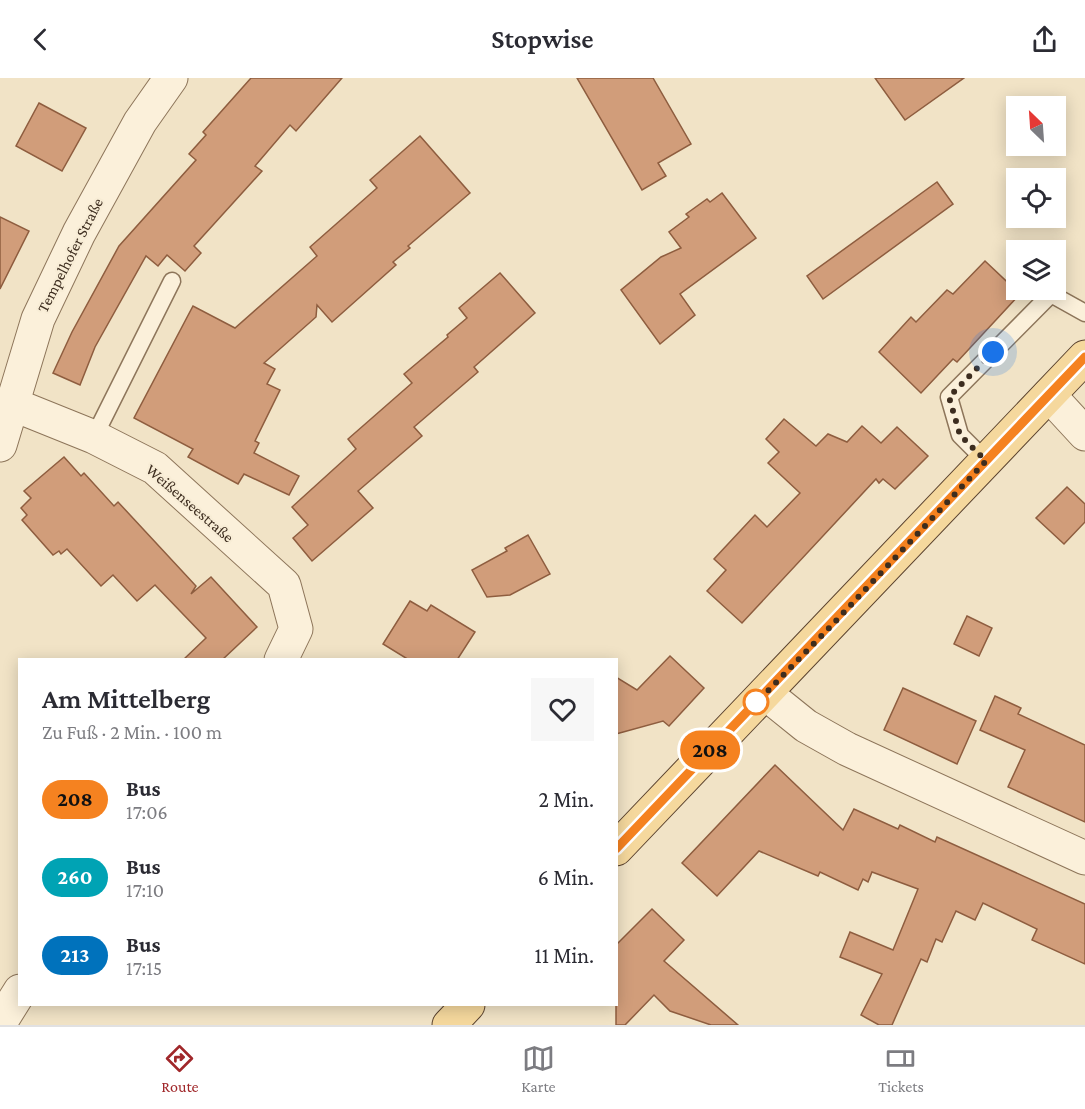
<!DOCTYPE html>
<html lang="de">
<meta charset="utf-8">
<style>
body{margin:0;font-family:"Crimson Pro",serif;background:#f7f7f7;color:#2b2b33;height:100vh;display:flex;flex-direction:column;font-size:22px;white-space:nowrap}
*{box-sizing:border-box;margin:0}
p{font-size:20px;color:#7c7c81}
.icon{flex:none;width:33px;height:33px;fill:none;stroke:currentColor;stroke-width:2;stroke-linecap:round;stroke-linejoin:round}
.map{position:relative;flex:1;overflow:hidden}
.panel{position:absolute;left:18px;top:580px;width:600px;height:348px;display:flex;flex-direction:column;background:#fff;border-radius:0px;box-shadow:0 3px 15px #0003}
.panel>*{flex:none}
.badge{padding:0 12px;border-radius:20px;font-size:21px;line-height:39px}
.needle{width:39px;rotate:335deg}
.buttons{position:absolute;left:1006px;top:18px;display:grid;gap:12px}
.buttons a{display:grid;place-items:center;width:60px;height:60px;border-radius:0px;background:#fff;box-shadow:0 3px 15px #0003;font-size:30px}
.you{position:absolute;width:30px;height:30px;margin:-15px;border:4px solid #fff;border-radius:50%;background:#1a73e8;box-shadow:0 0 0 9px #1a73e833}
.map>.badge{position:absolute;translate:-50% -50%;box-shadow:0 0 0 3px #fff}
.round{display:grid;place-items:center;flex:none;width:63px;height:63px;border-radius:0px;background:#f7f7f7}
.overview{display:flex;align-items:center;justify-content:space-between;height:102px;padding:0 24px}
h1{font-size:28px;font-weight:600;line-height:45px}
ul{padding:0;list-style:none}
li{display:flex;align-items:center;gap:18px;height:78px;padding:0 24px}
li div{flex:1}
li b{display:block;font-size:22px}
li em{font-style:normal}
li .badge{min-width:66px;font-weight:700;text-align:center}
header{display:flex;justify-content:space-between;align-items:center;height:78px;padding:0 24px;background:#fff;font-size:27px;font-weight:600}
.tabs{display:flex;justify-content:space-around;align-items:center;height:84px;border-top:2px solid #e1e1e2;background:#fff;font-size:16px;color:#7c7c81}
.tabs a{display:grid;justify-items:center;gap:3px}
.tabs .active{color:#a0272a}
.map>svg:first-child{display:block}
.building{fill:#d19d7a;stroke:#8e5d3f;stroke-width:1.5}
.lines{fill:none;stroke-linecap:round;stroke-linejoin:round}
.service-casing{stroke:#8d755a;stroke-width:19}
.minor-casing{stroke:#8d755a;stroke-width:35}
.primary-casing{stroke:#5b432f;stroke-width:35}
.service{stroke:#fbf0da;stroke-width:16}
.minor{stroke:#fbf0da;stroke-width:33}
.primary{stroke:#f5d89d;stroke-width:33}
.line-casing{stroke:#fff;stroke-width:14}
.line{stroke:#f58220;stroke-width:9}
.walk{stroke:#3d2d1f;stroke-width:6;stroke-dasharray:0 10.8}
.stop-dot{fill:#fff;stroke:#f58220;stroke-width:3}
.labels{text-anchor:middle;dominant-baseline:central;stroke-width:4.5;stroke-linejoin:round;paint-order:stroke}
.street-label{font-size:16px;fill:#3d2d1f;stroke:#f8edd6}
</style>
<header><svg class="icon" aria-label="back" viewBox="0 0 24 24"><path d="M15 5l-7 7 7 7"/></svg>Stopwise<svg class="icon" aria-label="share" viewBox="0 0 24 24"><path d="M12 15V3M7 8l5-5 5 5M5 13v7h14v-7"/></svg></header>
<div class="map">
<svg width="1085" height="947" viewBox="0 0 1085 947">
<rect width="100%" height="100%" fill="#f1e3c6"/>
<g class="building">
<polygon points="251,0 342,0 296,53 290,47 255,88 262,93 194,168 201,175 185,193 167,177 158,188 146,178 95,269 80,307 53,295 72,254 119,168 196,82 189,76 206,57 203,54"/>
<polygon points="577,0 653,0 691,66 658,85 666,98 642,112"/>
<polygon points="875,0 964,0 905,42"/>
<polygon points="39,25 86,50 62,93 16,68"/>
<polygon points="420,58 470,115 408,168 410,170 393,184 396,187 332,244 317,227 316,239 264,285 275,291 267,306 280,312 255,363 259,365 254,375 299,398 289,417 244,396 238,406 188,379 193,371 134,340 193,228 235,250 317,178 310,169 377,110 370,102"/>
<polygon points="937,104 953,126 823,221 807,198"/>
<polygon points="722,115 756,160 680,216 695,237 660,266 621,212 661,179 681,170 669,154 689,139 686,136 707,121 710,124"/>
<polygon points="0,139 29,153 0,211"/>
<polygon points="985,183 1020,216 957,284 953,281 921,315 879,274 911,239 916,244 947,212 953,216"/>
<polygon points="500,195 535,235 474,289 478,294 414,349 422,358 358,413 373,430 312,483 293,460 308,447 292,429 356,371 348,361 412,305 404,296 448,259 447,257 467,240 459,230"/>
<polygon points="784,341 816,368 828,356 847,364 862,348 881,365 897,349 928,378 895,411 883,401 879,405 876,401 742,545 707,513 726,492 714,481 755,437 767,449 800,415 768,385 779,374 766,361"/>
<polygon points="64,379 81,398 84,395 114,428 118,424 196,508 191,516 211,499 257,549 222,582 183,582 206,560 155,507 137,523 113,497 101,508 67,471 61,476 59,473 53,477 22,442 27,437 21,430 31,420 24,413"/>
<polygon points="1067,409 1085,426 1085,444 1064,466 1036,440"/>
<polygon points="528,457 550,496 510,517 487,519 472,492 507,473 505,470"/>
<polygon points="410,523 427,533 431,527 475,554 457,582 409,582 383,566"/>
<polygon points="967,538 992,550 979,578 954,566"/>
<polygon points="670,578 704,610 669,648 663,643 616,656 616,599 637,612"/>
<polygon points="903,610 976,643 957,686 884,652"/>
<polygon points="995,618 1021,630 1018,636 1085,667 1085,744 1008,709 1025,672 980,652"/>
<polygon points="775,687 843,752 854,731 898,751 900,747 935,764 937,759 1085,826 1085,886 1032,862 1037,851 983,825 975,842 956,833 942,864 936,861 927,884 921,881 892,947 879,947 861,937 882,896 840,879 850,854 893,872 918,811 872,794 868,804 863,801 858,812 820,794 818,798 759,773 717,818 682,785"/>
<polygon points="652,831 684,862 664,883 738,947 711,947 670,933 654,917 625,947 616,947 616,867"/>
</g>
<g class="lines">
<defs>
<g id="service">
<polyline points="94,359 172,203"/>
<polyline points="986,383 960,357 949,319 1051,216 1085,235"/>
</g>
<g id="minor">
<polyline points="1049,317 1085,356"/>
<polyline points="12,326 94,359 155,390 284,507 296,551 281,582"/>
<polyline points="0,367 38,241 79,155 140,44 171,0"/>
<polyline points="765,615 806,648 847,671 1085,780"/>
<polyline points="0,945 20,913"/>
</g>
<g id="primary">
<polyline points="616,771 1085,279"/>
<polyline points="449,947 468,927"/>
</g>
</defs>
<use href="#service" class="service-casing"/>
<use href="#minor" class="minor-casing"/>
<use href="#primary" class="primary-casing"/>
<use href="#service" class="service"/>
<use href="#minor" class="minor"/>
<use href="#primary" class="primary"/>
</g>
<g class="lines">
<defs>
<polyline id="line" points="616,771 1085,279"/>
</defs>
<use href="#line" class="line-casing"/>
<use href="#line" class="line"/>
<polyline class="walk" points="756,624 755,626 832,547 986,383 960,357 949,319 993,274"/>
</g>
<circle class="stop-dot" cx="756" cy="624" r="12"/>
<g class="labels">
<g class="street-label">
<text transform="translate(70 177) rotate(-63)">Tempelhofer Straße</text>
<text transform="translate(190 425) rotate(41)">Weißenseestraße</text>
</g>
</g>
</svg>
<div class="buttons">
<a><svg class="needle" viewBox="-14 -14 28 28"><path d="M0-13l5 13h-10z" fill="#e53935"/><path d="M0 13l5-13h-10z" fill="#7c7c81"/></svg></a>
<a><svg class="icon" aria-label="locate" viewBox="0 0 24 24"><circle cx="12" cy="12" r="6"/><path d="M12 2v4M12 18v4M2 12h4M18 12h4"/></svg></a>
<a><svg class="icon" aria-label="layers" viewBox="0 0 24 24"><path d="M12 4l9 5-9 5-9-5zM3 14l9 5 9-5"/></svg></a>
</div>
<div class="you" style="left:993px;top:274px"></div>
<b class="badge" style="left:710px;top:672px;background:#f58220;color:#111">208</b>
<section class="panel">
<div class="overview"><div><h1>Am Mittelberg</h1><p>Zu Fuß · 2 Min. · 100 m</p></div><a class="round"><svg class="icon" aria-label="heart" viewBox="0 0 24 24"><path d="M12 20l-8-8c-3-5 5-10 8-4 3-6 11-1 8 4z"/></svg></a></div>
<ul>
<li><span class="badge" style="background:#f58220;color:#111">208</span><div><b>Bus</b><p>17:06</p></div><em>2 Min.</em></li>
<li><span class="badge" style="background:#00a3b4;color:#fff">260</span><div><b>Bus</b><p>17:10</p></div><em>6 Min.</em></li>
<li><span class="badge" style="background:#0072bc;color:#fff">213</span><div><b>Bus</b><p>17:15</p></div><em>11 Min.</em></li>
</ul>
</section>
</div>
<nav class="tabs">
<a class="active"><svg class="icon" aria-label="directions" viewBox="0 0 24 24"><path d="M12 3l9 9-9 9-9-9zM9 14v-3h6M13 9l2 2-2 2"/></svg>Route</a>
<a><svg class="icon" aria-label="map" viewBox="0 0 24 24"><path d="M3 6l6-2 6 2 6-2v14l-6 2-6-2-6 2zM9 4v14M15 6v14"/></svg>Karte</a>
<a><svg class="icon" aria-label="tickets" viewBox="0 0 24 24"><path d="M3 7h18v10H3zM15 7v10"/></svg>Tickets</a>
</nav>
